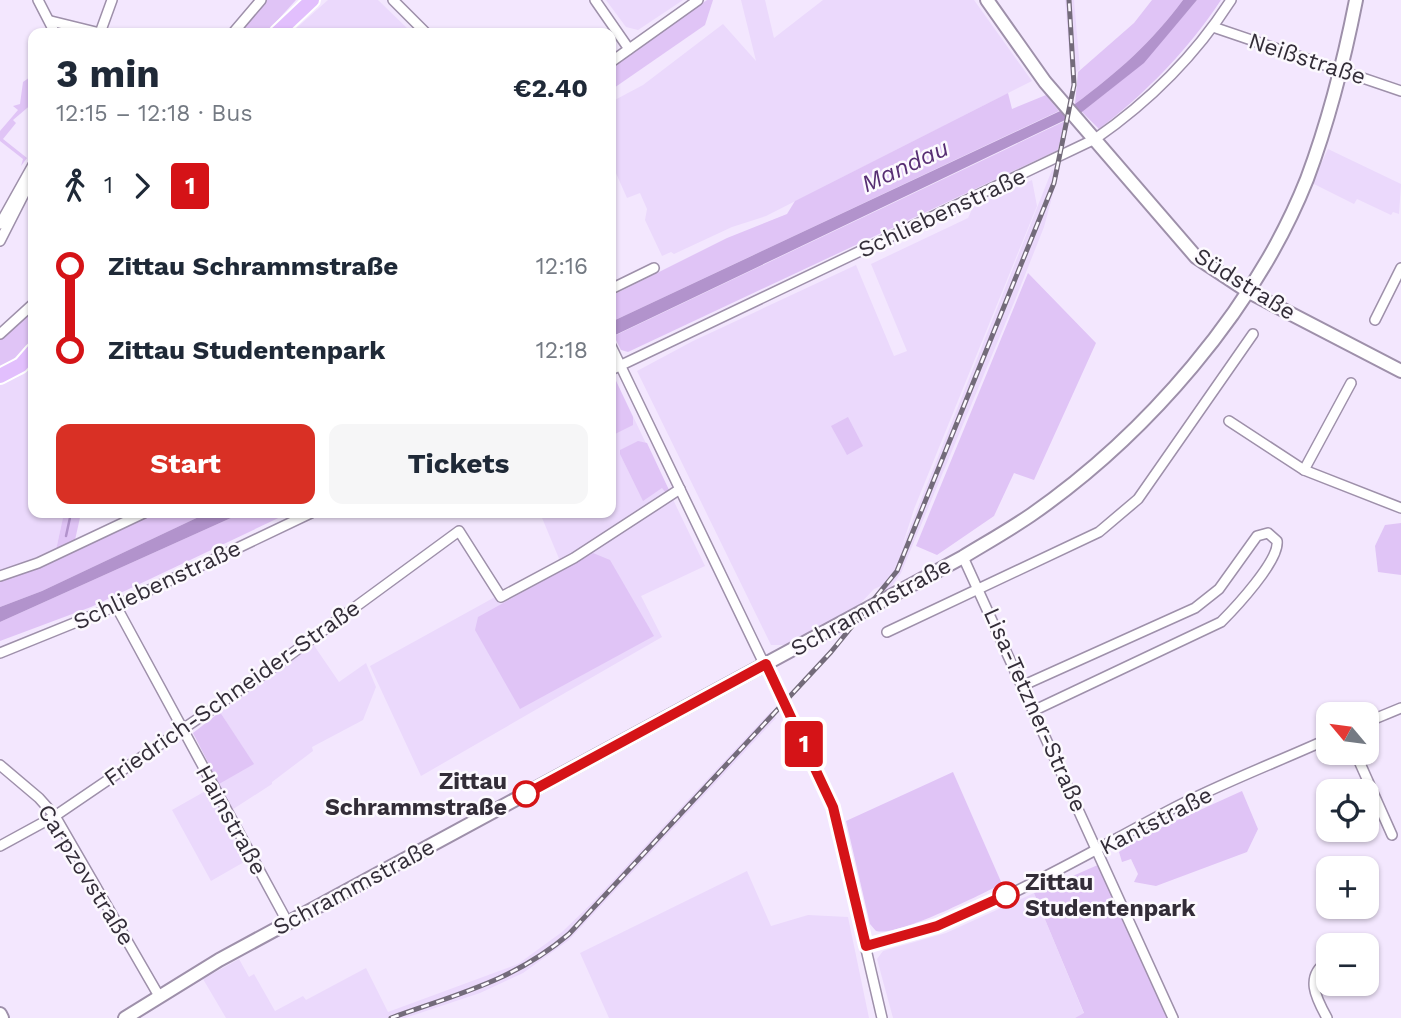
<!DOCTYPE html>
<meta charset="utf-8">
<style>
body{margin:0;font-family:"Work Sans",sans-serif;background:#f6f6f7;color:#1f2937;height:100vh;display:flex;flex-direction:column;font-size:26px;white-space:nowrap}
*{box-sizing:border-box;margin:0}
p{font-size:23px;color:#747a83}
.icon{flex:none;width:38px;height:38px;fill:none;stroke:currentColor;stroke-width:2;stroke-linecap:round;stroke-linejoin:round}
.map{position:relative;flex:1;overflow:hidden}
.sheet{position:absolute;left:28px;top:28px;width:588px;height:490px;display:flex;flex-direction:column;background:#fff;border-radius:14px;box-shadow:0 2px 5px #0004}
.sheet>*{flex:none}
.badge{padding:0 14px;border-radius:5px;font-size:24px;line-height:46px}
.needle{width:46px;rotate:299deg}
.tools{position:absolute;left:1316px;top:702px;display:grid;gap:14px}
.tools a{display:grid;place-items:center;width:63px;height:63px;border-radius:14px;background:#fff;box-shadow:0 2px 5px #0004;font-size:35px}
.map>.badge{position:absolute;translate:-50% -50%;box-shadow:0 0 0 4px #fff}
.legs{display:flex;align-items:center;gap:10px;height:77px;padding:0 28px;font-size:23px}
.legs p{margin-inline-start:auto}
.summary{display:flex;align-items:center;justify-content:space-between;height:119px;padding:0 28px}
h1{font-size:38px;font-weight:700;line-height:52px}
.action{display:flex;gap:14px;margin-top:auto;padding:14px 28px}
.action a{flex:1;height:80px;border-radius:14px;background:#d93025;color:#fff;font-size:28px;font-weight:700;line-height:80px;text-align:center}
.action a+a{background:#f6f6f7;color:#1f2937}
ul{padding:0 28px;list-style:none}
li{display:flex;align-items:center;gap:24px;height:84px;font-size:26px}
li i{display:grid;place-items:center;width:10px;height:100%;margin:0 9px;background:currentColor}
li i::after{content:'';width:18px;height:18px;margin:-9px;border:5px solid;border-radius:50%;background:#fff}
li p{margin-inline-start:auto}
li:first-child i{background:linear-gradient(#0000 50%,currentColor 0)}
li:last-child i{background:linear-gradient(currentColor 50%,#0000 0)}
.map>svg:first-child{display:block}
.built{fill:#ebd9fc}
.green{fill:#e0c4f6}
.water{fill:#b293cc}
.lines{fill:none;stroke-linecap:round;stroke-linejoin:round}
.stream{stroke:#b293cc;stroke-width:2.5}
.street-casing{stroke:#9e90aa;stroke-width:12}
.secondary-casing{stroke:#9e90aa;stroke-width:16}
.primary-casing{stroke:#fff;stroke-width:18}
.street{stroke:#fff;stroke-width:9}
.secondary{stroke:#fff;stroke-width:12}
.primary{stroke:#e2bffd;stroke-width:14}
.rail-casing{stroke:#736b7a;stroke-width:5}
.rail{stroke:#fcf9fe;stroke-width:2.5;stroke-dasharray:8;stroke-linecap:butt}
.line-1-casing{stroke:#fff;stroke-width:16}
.line-1{stroke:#d51317;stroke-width:10}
.stop-1-dot{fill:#fff;stroke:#d51317;stroke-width:3.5}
.labels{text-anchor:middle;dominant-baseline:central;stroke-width:5;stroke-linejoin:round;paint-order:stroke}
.street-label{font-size:23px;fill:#332d38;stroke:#fcf9fe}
.stop-label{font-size:23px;font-weight:bold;fill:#332d38;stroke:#fcf9fe;text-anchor:end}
.water-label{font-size:24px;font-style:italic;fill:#572e73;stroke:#fcf9fe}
</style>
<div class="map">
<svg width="1401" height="1018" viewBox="0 0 1401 1018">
<rect width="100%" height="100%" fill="#f3e7fe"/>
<g class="built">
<polygon points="328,0 378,0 412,33 291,33"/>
<polygon points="606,0 683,0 638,30 626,27"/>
<polygon points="741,0 765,0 774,38 823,0 974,0 1032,81 766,216 732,227 674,254 671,252 662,256 645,220 647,209 640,193 627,198 611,162 611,102 643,85 723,24 756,61"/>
<polygon points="1065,0 1074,0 1080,69 1071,77"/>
<polygon points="1328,149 1401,184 1399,214 1393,212 1391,215 1357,199 1354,204 1312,183"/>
<polygon points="1060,168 1044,227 1015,300 901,573 886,594 871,601 881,586 874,589 856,608 785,645 771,645 637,371 693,341 856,265 894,356 907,351 871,264 968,218 973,207 1032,180 1037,206 914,509 901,550 1052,170"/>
<polygon points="33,365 33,513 64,513 56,550 0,572 0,384 24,374"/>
<polygon points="611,379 616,381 705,566 641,596 662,637 421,776 370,666 560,561 540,513 611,513"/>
<polygon points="313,644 339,682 366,663 376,687 363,720 312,747 313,751 272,782 272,784 221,817 244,862 211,881 172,810 253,764 220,712"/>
<polygon points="771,711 776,718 569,940 523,973 480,993 405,1018 226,1018 203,979 239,959 249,977 254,974 275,1011 303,996 306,1000 366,968 388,1012 518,964 562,932 591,904"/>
<polygon points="747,871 771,926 808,915 848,917 869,1018 609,1018 580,953"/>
<polygon points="1034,893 1084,1014 1075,1018 893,1018 877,959 883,951 946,933"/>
</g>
<g class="green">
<polygon points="265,0 296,0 266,33 238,33"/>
<polygon points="707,0 713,0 705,25 611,90 611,69"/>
<path d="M1152,0h31c-31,42 -66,73 -108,104l3,-32 56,-49z"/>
<path d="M1197,0h24c-34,51 -74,92 -122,129l-17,-17 61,-49z"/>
<polygon points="33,75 33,103 13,120 16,123 3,139 27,158 21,166 23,159 0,141 0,131 18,110 13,106 20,104 23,82"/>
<polygon points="1008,93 1012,109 1046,95 1059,111 611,322 611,296 727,238 787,214 795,201"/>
<polygon points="1065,121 1058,150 628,352 621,350 614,336"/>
<polygon points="1028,273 1096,343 1034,480 1014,473 994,516 937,555 916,546"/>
<polygon points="33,309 33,338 12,361 0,367 0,339"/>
<polygon points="611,379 616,381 633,417 633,425 611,436"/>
<polygon points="848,417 863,446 847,455 831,426"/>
<polygon points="638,441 647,443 669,490 666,493 662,488 643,501 620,454 620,450"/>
<polygon points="64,513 81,513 75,540 56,550"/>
<polygon points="154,513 207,513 42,591 0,607 0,579 40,566"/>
<polygon points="242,513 289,513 91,607 0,641 0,622"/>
<polygon points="1401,523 1401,575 1378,572 1375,546 1385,525"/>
<polygon points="593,553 610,560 654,636 520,709 475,630 478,617"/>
<polygon points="220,712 254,764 219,784 193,733"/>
<path d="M953,772l49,112c-23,11 -104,53 -126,47l-6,-7 -24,-103z"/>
<polygon points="1242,791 1258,829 1247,852 1156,886 1134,882 1138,874 1131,859 1122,862 1119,852 1149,833"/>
<polygon points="1100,864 1167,1018 1075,1018 1084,1013 1034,893"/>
</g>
<g class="water">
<path d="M1183,0h14l-53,63 -62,49 -471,225v-15l464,-218c42,-31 77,-62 108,-104z"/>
<polygon points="207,513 242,513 0,622 0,607 42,591"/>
</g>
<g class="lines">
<polyline class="stream" points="66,536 71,513"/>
<defs>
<g id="street">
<polyline points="38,0 55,33"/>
<polyline points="393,0 426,33"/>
<polyline points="595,0 629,49"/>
<polyline points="51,21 100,33"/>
<polyline points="1213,27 1401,91"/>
<polyline points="100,33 112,0"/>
<polyline points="233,33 261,0"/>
<polyline points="611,62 698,0"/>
<polyline points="0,224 33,165"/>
<polyline points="0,241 33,176"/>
<polyline points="611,289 654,268"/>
<polyline points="1375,320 1401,268"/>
<polyline points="0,334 33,304"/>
<polyline points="611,346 833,807 882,1018"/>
<path d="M611,370l484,-231c55,-38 100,-83 136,-139"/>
<polyline points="1229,421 1304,470 1401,508"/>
<polyline points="1304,470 1351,383"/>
<polyline points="963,557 1173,1018"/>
<polyline points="0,576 38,563 144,513"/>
<polyline points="116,606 288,923"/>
<polyline points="887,632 1099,532 1138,499 1253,334"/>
<polyline points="0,653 116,606 311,513"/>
<path d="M1024,685l171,-77 24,-19 38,-53 11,-3 9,8c3,19 -42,67 -56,81l-186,88"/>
<polyline points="1367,722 1401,708"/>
<polyline points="1355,752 1392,835"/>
<polyline points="0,765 39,798 55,816 159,996"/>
<polyline points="0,846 55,816 268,671 459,531 501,597 574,558 680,489"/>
<polyline points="1366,945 1368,944"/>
<path d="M866,946c109,-24 205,-84 302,-135 51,-27 107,-48 160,-72"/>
<path d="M1327,1018c-11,-20 -23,-42 1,-57"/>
</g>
<g id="secondary">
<polyline points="987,0 1045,82 1196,257 1249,292 1401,371"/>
<polyline points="0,1014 2,1018"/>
<path d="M125,1018l94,-58 744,-403c23,-14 46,-27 68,-42 115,-80 224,-205 276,-336 22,-59 37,-118 49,-179"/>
</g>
<g id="primary">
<polyline points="277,33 312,0"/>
<polyline points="0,376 21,365 33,351"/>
</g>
</defs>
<use href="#street" class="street-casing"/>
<use href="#secondary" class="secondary-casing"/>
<use href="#primary" class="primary-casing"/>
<use href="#street" class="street"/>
<use href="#secondary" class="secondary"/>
<use href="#primary" class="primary"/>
<defs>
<path id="rail" d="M391,1018c66,-24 123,-37 178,-84l262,-282 66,-81 157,-388 20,-98 -5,-85"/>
</defs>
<use href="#rail" class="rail-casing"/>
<use href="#rail" class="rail"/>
</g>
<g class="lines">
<defs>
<polyline id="line-1" points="526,794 766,664 833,807 866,946 937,926 1006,895"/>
</defs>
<use href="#line-1" class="line-1-casing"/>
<use href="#line-1" class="line-1"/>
</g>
<g class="stop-1-dot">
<circle cx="526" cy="794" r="12"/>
<circle cx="1006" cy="895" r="12"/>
</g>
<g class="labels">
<g class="street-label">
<text transform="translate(1307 59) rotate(18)">Neißstraße</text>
<text transform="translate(942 213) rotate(-25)">Schliebenstraße</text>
<text transform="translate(1245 284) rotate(32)">Südstraße</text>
<text transform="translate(157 585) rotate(-25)">Schliebenstraße</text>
<text transform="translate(871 607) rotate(-29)">Schrammstraße</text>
<text transform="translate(232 693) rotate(-35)">Friedrich-Schneider-Straße</text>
<text transform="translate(1035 710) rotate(66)">Lisa-Tetzner-Straße</text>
<text transform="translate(231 820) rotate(61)">Hainstraße</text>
<text transform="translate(1156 821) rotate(-27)">Kantstraße</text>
<text transform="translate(86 875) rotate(58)">Carpzovstraße</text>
<text transform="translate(354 887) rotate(-28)">Schrammstraße</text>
</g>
<g class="stop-label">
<text x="507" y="781">Zittau<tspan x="507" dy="26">Schrammstraße</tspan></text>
<text x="1025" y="882" text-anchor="start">Zittau<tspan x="1025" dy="26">Studentenpark</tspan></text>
</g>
<g class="water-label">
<text transform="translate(905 166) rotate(-25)">Mandau</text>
</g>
</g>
</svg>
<div class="tools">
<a><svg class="needle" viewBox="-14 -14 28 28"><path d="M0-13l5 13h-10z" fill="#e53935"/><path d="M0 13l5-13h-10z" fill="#747a83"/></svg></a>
<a><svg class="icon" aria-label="locate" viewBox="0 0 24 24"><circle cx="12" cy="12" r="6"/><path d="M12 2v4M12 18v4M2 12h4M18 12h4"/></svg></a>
<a>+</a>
<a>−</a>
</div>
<b class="badge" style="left:804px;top:744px;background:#d51317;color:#fff">1</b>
<section class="sheet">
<div class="summary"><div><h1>3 min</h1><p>12:15 – 12:18 · Bus</p></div><b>€2.40</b></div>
<div class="legs"><svg class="icon" aria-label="walk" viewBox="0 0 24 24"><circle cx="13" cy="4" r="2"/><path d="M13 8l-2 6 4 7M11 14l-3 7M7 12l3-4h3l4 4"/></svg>1<svg class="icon" aria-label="forward" viewBox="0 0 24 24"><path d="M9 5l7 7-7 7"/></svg><b class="badge" style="background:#d51317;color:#fff">1</b></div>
<ul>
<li><i style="color:#d51317"></i><b>Zittau Schrammstraße</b><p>12:16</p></li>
<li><i style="color:#d51317"></i><b>Zittau Studentenpark</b><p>12:18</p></li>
</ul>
<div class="action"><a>Start</a><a>Tickets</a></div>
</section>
</div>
